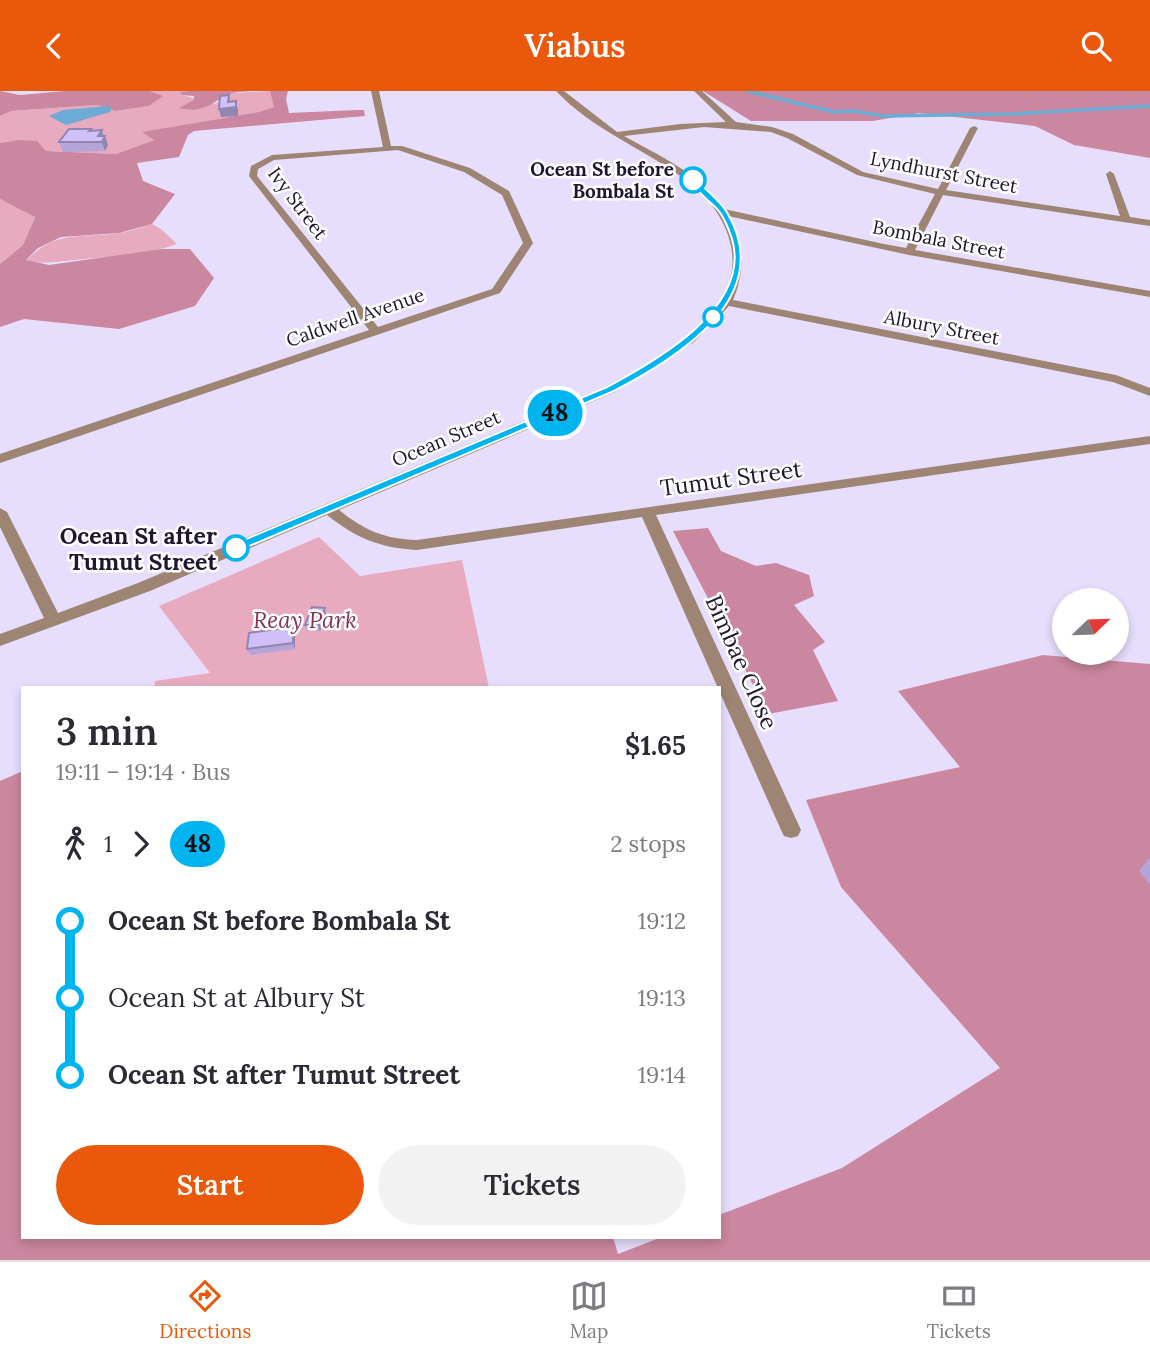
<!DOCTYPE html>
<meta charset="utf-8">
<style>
body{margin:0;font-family:Lora,serif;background:#f2f2f3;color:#2b2b33;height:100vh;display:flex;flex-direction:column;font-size:26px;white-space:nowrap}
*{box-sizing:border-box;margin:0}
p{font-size:23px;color:#7c7c81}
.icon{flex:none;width:38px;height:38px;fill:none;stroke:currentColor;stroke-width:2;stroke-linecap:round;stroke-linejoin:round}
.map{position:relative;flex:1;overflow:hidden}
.drawer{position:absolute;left:21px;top:595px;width:700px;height:553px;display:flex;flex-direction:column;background:#fff;border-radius:0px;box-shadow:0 4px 10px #0003}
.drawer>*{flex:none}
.badge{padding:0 14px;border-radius:23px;font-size:24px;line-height:46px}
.needle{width:46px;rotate:67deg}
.buttons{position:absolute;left:1052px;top:497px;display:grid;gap:14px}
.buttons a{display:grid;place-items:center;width:77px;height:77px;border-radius:50%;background:#fff;box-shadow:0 4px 10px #0003;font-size:35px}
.map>.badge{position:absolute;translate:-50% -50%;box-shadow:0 0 0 4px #fff}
.legs{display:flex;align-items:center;gap:10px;height:77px;padding:0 35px;font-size:23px}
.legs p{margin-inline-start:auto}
.head{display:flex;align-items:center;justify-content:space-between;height:119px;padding:0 35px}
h1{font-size:38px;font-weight:600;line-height:52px}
.primary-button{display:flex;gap:14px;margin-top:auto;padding:14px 35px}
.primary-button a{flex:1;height:80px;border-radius:42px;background:#ea580c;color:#fff;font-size:28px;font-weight:600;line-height:80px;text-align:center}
.primary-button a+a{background:#f2f2f3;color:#2b2b33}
ul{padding:0 35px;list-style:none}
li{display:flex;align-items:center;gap:24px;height:77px;font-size:26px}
li i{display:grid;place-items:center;width:10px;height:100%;margin:0 9px;background:currentColor}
li i::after{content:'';width:18px;height:18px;margin:-9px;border:5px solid;border-radius:50%;background:#fff}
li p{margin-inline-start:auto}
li:first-child i{background:linear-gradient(#0000 50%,currentColor 0)}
li:last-child i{background:linear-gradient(currentColor 50%,#0000 0)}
header{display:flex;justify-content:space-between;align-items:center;height:91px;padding:0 35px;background:#ea580c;color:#fff;font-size:32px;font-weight:600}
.tab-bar{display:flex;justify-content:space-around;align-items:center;height:98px;border-top:2px solid #e1e1e2;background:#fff;font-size:19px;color:#7c7c81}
.tab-bar a{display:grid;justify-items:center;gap:4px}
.tab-bar .on{color:#ea580c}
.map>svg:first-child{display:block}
.green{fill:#e8aabf}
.forest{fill:#ca879f}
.water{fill:#6cabd3}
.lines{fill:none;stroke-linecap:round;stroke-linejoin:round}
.stream{stroke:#6cabd3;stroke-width:3.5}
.minor{fill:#9d8473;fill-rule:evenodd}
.wall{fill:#b3a5d7}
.shaded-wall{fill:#9286af}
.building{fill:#d0c0fa;stroke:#9286af;stroke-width:2}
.line-1{fill:#00b5ef;stroke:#fff;stroke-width:2}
.stop-1-dot{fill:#fff;stroke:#00b5ef;stroke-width:3.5}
.labels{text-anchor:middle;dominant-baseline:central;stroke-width:5;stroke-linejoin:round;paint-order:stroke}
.far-stop-label{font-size:19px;font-weight:bold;fill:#1f1631;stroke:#fff;text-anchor:end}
.far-street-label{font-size:19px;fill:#1f1631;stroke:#fff}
.street-label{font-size:23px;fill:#1f1631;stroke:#fff}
.stop-label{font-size:23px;font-weight:bold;fill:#1f1631;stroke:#fff;text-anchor:end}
.park-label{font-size:23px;font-style:italic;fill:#853456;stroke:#fff}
</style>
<header><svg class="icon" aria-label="back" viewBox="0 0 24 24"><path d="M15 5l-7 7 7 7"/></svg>Viabus<svg class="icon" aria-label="search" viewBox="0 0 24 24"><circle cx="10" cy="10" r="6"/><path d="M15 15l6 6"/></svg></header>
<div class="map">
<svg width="1150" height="1169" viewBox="0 0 1150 1169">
<rect width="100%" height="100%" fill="#e6defc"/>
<g class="green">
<polygon points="150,0 189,0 181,1 182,4 215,13 233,2 271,0 274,16 259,21 144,41 154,49 116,63 46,60 18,49 0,52 0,25 11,20 96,14 116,20 149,15 162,5"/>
<polygon points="0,108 35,125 23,154 0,173"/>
<path d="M152,133l9,5 16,15c-34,12 -68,12 -103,16 -19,2 -28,4 -48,1 30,-32 55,-22 93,-28 11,-1 22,-6 33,-9z"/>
<polygon points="319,446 360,485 462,469 489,597 154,597 155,590 210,582 159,515"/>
</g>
<g class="forest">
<polygon points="0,0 20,4 65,0 150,0 163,5 149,15 116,20 96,14 11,20 0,25"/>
<path d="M189,0h61c-5,1 -12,0 -17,2 -22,8 -26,21 -54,15l15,-8v-4l-12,-1 -2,-3z"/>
<polygon points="270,0 288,0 286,8 289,22 357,19 364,19 365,25 194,40 188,44 179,66 137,72 143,90 175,103 152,133 119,142 61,146 38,157 26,169 49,174 162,158 190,158 214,187 195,215 119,238 24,228 0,236 0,173 23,154 35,126 0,108 0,52 18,49 37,50 46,60 116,63 154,49 142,41 259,21 274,16"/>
<polygon points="703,0 1150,0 1150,67 1074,54 1035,35 919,22 873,30 751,30"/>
<polygon points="708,437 721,460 756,475 776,472 809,484 814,505 794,514 825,551 813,559 838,610 768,623 673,440"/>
<polygon points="1043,564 1150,573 1150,1169 0,1169 0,690 23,680 23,1146 613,1146 618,1163 662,1146 719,1146 719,1124 842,1077 1000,977 841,796 806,709 960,676 898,600"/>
</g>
<polygon class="water" points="109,15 112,17 110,21 66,34 49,25 63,19"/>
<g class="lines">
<polyline class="stream" points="747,0 834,21 853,20 883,25 1010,23 1150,15"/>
<g class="minor">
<path d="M371,0h8l12,55h11l68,22 39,23 24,52 -33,50 -500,170v-9l369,-124 -120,-154 2,-10 21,-11 111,-8zM398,59l66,22 38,23 21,48 -31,46 -114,38 -121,-151 1,-7 16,-9z"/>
<path d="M556,0h8l53,41 63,-8 46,-2 -32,-31h8l34,31 36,5 21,7 70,38 75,17 32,-61 4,-2 4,2 -32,62 174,26 -14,-42 4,-3 4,3 16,43 20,3v6l-207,-31 -28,55 235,41v6l-241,-42 -181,-39c17,26 17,56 5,84l383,75 34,13v8l-37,-14 -384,-76 -35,36 -79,50 -276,118c25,20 45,29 78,30l733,-104v8l-494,71 145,315 -3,6 -7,2 -7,-2 -3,-6 -139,-313 -225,33c-37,-2 -61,-12 -90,-35l-177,76 -150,55v-12l44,-16 -44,-91v-19l7,4 51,101 80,-30 469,-197c51,-27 138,-69 124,-140 -6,-29 -25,-51 -48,-68 -42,-31 -90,-48 -127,-87zM704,36l67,5 16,6 70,37 78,19 -29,54 -22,-4 -160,-35c-23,-35 -64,-53 -100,-73z"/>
</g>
</g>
<g class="wall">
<polygon points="91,39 105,45 108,54 105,60 63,61 59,51"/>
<polygon points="326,523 320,540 307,540 305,534"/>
<polygon points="295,543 295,558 250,564 247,558"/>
<polygon points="1148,768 1150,768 1150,794 1139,780"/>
</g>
<g class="shaded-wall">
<polygon points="229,4 231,13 236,10 238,19 238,25 221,26 219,18 228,11"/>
<polygon points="102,39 104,47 105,45 108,54 105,60 102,51 98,45"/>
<polygon points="325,517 326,523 320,540 318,534"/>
<polygon points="293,536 295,543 295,558 293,552"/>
</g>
<g class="building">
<polygon points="229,4 228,11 236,10 236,16 219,18 220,5"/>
<polygon points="69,38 91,38 89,40 102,39 98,45 105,45 102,51 59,51"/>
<polygon points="312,516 325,517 318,534 305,534"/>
<polygon points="293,536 293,552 247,558 249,542"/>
</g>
<path class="line-1" d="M690,88h5c11,11 26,22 33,35 48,84 -50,143 -114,177l-374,159h-8v-5l375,-158c49,-26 145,-80 125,-148 -3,-9 -8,-22 -14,-29 -9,-9 -24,-21 -28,-31z"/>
<g class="stop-1-dot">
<circle cx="693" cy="89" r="12"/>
<circle cx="713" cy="226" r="9"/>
<circle cx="236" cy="457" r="12"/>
</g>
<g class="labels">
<g class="far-stop-label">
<text x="674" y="78">Ocean St before<tspan x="674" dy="22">Bombala St</tspan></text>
</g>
<g class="far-street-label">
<text transform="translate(944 81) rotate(11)">Lyndhurst Street</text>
<text transform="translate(298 112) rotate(53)">Ivy Street</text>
<text transform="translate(939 148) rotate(11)">Bombala Street</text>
<text transform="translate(355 226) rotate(-19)">Caldwell Avenue</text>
<text transform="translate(942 236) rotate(11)">Albury Street</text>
<text transform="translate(446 347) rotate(-23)">Ocean Street</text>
</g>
<g class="street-label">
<text transform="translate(731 387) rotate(-8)">Tumut Street</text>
<text transform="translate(742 571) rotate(66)">Bimbae Close</text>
</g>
<g class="stop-label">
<text x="217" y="444">Ocean St after<tspan x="217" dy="26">Tumut Street</tspan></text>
</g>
<g class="park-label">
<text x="305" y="528">Reay Park</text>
</g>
</g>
</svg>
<div class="buttons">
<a><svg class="needle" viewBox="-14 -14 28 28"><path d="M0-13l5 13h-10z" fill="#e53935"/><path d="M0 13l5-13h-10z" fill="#7c7c81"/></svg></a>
</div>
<b class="badge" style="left:555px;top:322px;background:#00b5ef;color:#111">48</b>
<section class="drawer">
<div class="head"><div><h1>3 min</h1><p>19:11 – 19:14 · Bus</p></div><b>$1.65</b></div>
<div class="legs"><svg class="icon" aria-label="walk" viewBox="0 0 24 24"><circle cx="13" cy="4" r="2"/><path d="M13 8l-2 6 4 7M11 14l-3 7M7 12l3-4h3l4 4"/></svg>1<svg class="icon" aria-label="forward" viewBox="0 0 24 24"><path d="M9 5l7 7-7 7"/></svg><b class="badge" style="background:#00b5ef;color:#111">48</b><p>2 stops</p></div>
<ul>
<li><i style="color:#00b5ef"></i><b>Ocean St before Bombala St</b><p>19:12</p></li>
<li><i style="color:#00b5ef"></i><span>Ocean St at Albury St</span><p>19:13</p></li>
<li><i style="color:#00b5ef"></i><b>Ocean St after Tumut Street</b><p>19:14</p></li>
</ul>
<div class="primary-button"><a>Start</a><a>Tickets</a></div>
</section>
</div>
<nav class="tab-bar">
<a class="on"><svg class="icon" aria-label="directions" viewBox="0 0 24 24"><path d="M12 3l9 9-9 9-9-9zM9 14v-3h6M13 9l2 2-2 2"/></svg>Directions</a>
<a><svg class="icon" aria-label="map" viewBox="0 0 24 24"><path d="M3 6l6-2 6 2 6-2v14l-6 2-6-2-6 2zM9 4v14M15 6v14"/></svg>Map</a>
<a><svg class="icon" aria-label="tickets" viewBox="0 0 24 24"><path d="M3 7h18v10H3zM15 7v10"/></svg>Tickets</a>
</nav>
